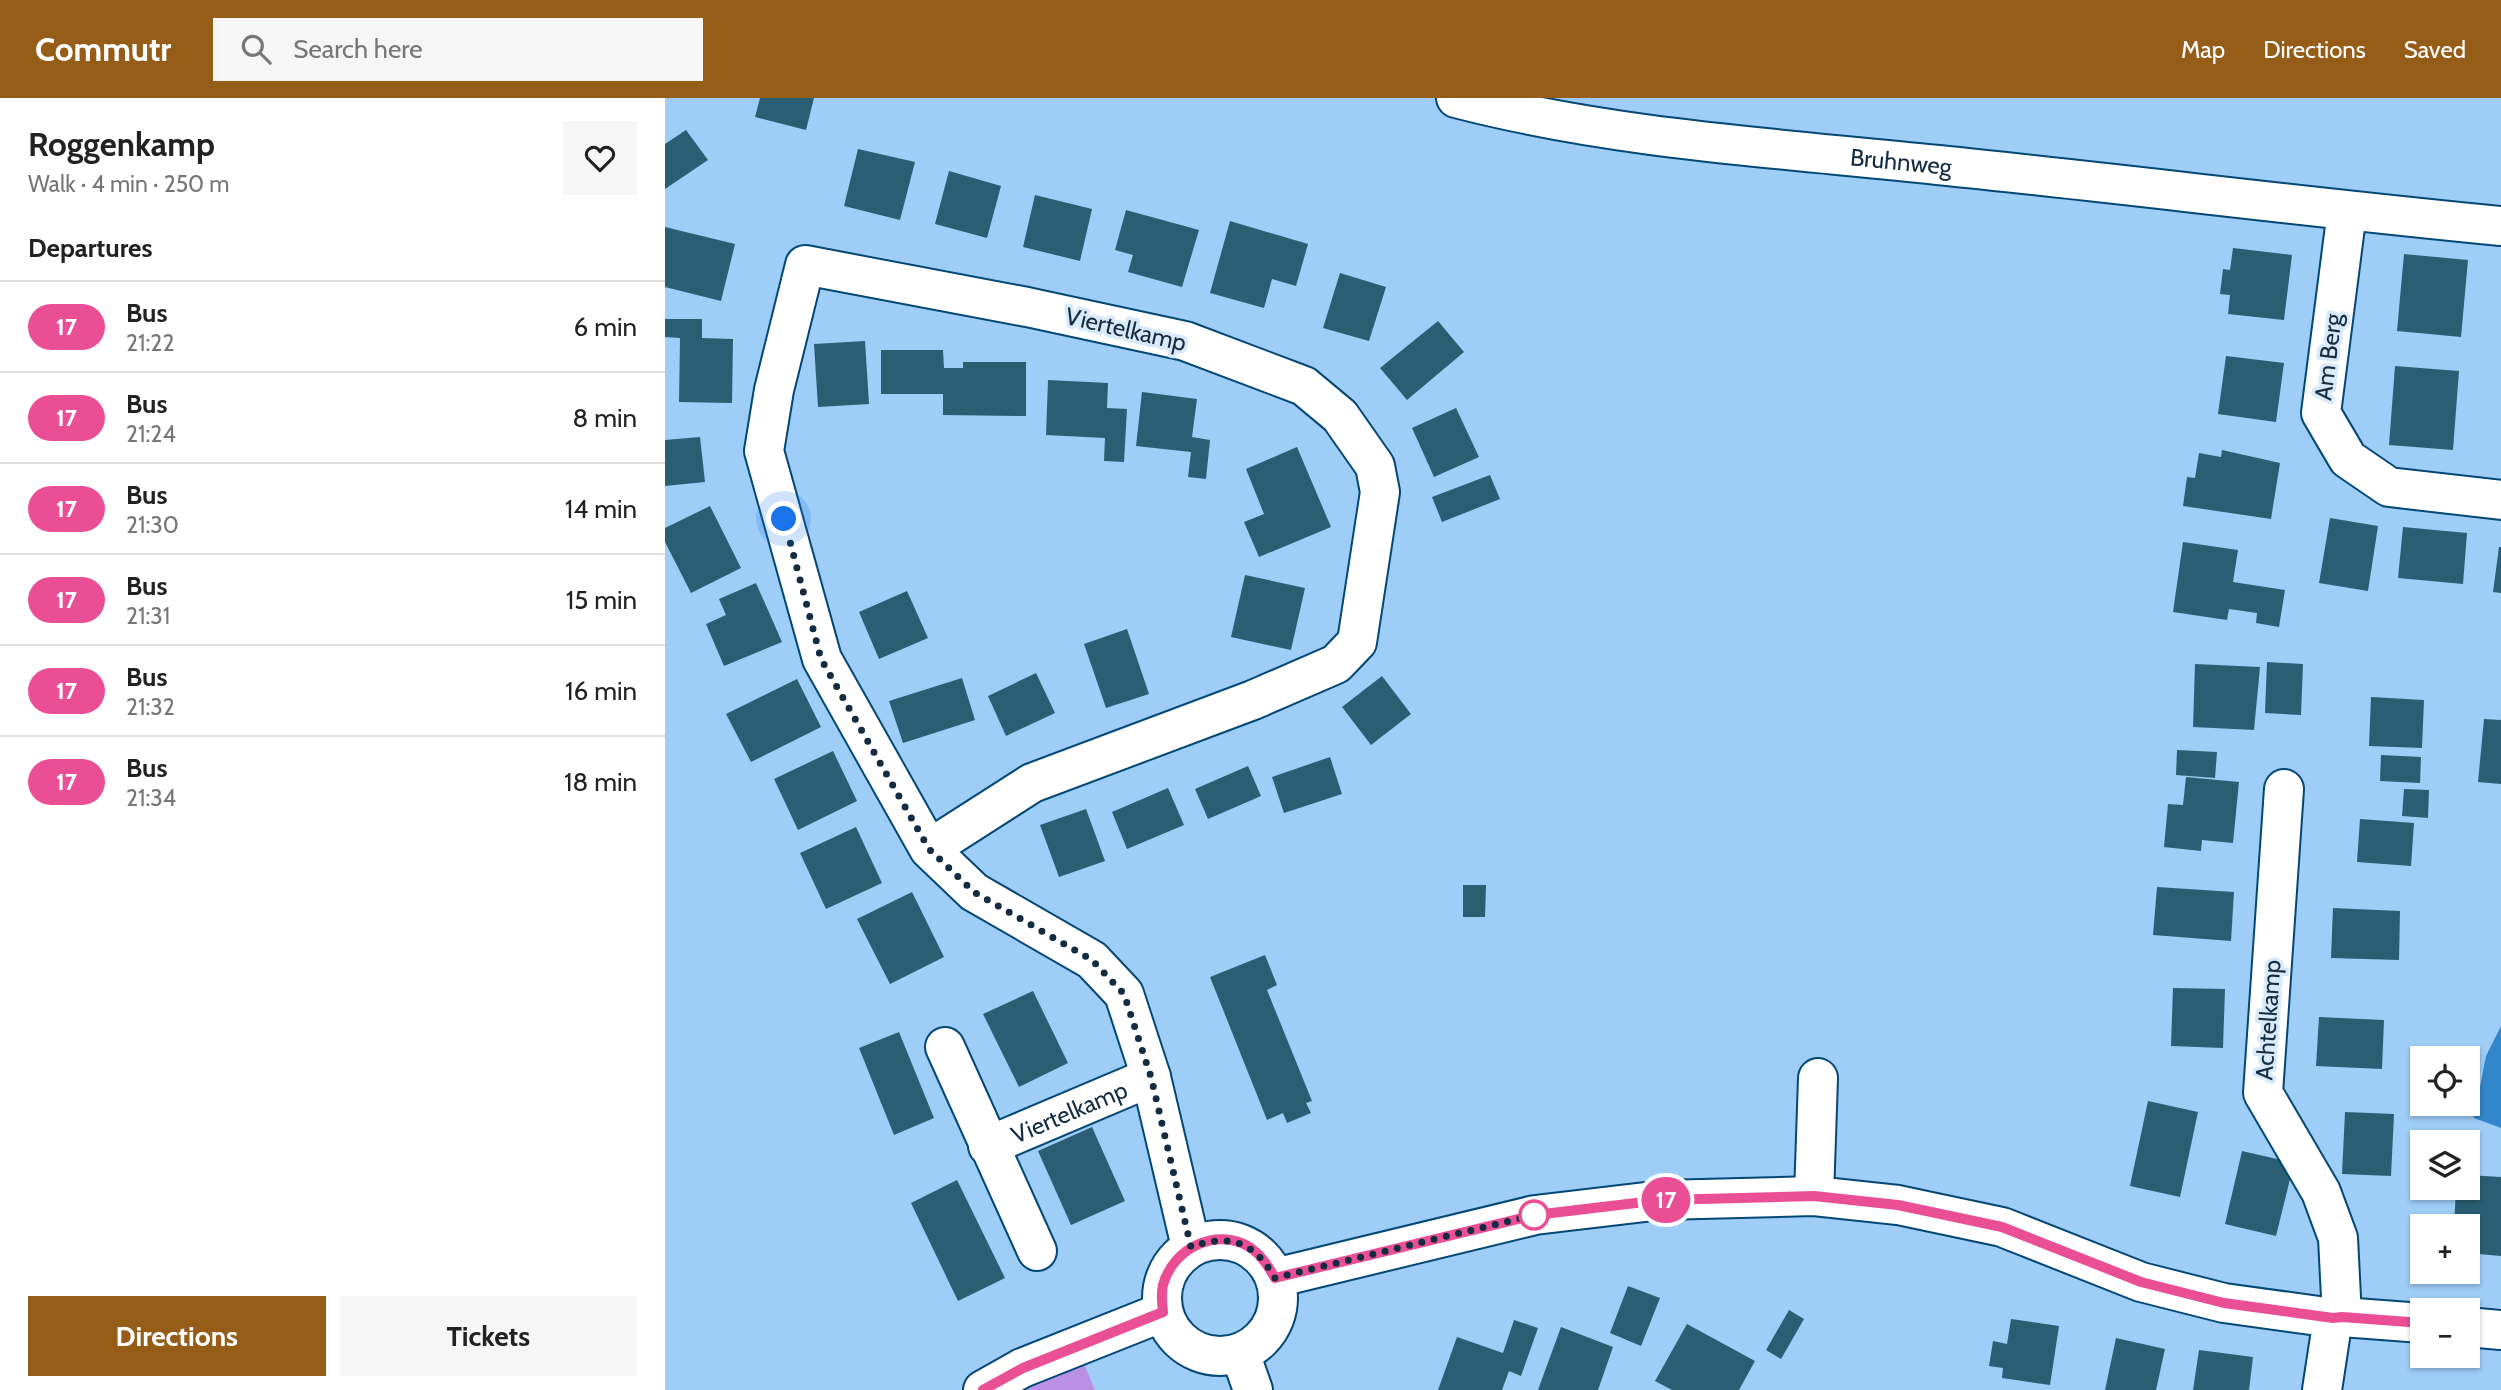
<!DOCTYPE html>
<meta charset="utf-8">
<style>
body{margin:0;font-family:Cabin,sans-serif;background:#f6f6f6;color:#222;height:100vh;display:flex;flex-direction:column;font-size:26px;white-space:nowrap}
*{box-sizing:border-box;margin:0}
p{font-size:23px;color:#767676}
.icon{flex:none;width:38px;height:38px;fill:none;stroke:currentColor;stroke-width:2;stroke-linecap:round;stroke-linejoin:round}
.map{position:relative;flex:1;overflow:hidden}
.drawer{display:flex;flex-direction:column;background:#fff;width:665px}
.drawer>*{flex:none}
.badge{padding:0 14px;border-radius:23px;font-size:24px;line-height:46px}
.controls{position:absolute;left:1745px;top:948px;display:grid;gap:14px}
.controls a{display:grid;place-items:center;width:70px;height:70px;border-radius:0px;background:#fff;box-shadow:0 2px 5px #0004;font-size:35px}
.you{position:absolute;width:35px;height:35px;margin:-18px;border:5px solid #fff;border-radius:50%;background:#1a73e8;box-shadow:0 0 0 10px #1a73e833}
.map>.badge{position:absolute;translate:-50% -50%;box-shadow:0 0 0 4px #fff}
h2{padding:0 28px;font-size:26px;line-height:63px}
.round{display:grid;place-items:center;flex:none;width:74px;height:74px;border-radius:0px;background:#f6f6f6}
.head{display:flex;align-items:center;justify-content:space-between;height:119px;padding:0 28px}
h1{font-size:33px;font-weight:800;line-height:52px}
.button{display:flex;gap:14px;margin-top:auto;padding:14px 28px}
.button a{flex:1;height:80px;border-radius:0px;background:#955d18;color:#fff;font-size:28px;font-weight:800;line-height:80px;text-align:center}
.button a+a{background:#f6f6f6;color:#222}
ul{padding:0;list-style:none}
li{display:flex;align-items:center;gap:21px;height:91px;padding:0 28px;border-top:2px solid #e0e0e0}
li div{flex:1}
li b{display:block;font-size:26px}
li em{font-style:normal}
li .badge{min-width:77px;font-weight:700;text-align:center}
header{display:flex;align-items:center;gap:42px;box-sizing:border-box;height:98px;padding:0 35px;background:#955d18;color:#fff}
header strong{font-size:33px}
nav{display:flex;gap:38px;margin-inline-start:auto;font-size:24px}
.search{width:490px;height:63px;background:#f6f6f6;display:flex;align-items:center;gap:18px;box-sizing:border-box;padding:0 24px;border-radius:0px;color:#767676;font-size:26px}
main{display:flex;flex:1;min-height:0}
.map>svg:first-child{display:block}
.green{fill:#b990e4}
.water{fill:#3187ca}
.building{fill:#2a5f73}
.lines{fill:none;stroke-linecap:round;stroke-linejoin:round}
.minor-casing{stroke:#034775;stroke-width:42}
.minor{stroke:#fff;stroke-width:38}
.line-casing{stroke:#fff;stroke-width:16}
.line{stroke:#ea4f96;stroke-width:10}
.walk{stroke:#132c41;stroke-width:7;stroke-dasharray:0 12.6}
.stop-dot{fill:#fff;stroke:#ea4f96;stroke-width:3.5}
.labels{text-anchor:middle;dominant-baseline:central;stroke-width:7;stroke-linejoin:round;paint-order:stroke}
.street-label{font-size:24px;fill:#132c41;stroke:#d9ebfb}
</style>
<header>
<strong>Commutr</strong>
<div class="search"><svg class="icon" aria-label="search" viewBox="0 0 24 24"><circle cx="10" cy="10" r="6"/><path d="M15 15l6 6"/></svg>Search here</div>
<nav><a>Map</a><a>Directions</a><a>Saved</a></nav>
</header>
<main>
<section class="drawer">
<div class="head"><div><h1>Roggenkamp</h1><p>Walk · 4 min · 250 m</p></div><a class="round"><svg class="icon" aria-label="heart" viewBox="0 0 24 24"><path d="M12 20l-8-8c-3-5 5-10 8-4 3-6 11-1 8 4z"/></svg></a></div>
<h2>Departures</h2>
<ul>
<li><span class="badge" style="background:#ea4f96;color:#fff">17</span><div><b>Bus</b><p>21:22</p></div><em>6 min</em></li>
<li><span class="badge" style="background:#ea4f96;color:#fff">17</span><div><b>Bus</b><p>21:24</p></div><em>8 min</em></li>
<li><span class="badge" style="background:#ea4f96;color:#fff">17</span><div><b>Bus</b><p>21:30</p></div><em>14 min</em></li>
<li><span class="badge" style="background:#ea4f96;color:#fff">17</span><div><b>Bus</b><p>21:31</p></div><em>15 min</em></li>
<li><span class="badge" style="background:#ea4f96;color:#fff">17</span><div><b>Bus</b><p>21:32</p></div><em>16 min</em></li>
<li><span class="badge" style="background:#ea4f96;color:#fff">17</span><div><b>Bus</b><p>21:34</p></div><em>18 min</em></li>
</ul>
<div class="button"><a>Directions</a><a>Tickets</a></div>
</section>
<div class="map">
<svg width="1836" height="1292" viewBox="0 0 1836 1292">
<rect width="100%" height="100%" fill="#9ecdf8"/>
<polygon class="green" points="413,1252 430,1292 333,1292"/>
<polygon class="water" points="1836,928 1836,1030 1809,1020 1821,958"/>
<g class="building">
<polygon points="95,0 149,0 141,32 90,19"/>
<polygon points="21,32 43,62 0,91 0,46"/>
<polygon points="193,51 250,64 235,122 179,108"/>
<polygon points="284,73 336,88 322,140 270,126"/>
<polygon points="370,97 427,111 415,163 358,149"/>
<polygon points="461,112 534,132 517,189 463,174 468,157 450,152"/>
<polygon points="565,123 643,146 631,188 607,181 599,210 545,195"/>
<polygon points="0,129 70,146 56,203 0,189"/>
<polygon points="1568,150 1627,157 1619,222 1563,216 1565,197 1555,196 1558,171 1565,172"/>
<polygon points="1739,156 1803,162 1796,239 1732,233"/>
<polygon points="675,175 721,189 704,243 658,230"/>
<polygon points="0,221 37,221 37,240 68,241 67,305 14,304 15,240 0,239"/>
<polygon points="773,223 799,254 742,302 715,270"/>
<polygon points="200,243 204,306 153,309 149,246"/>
<polygon points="216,252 278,252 279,270 298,270 298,264 361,264 361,318 278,317 278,296 216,296"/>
<polygon points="1561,258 1619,265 1611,324 1553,316"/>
<polygon points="1730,268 1794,273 1788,352 1724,347"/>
<polygon points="383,282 443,285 442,310 462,311 459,364 439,363 440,340 381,337"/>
<polygon points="477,294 532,301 527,339 545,342 541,381 523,379 526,354 471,348"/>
<polygon points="791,310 814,359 769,379 747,330"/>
<polygon points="35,339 40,384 0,388 0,342"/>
<polygon points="632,349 666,429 594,459 579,424 599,416 581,371"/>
<polygon points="1557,352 1615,365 1606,421 1518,408 1522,379 1530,380 1534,355 1556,359"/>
<polygon points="825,377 835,401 777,424 767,399"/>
<polygon points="45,408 76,470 26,495 0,444 0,430"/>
<polygon points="1665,420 1713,428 1703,493 1654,485"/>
<polygon points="1738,429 1802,435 1798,486 1733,480"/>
<polygon points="1518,444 1573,452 1568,484 1620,492 1614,529 1591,525 1592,515 1564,511 1562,522 1508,514"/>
<polygon points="1834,449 1836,449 1836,495 1828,494"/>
<polygon points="580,477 640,490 626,552 566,539"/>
<polygon points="91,485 117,544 59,568 41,526 61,517 54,501"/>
<polygon points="242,493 263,540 214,561 194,514"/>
<polygon points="462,531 484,596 441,610 419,546"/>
<polygon points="1602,564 1638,566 1636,617 1600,615"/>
<polygon points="1530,566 1595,569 1589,632 1528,629"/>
<polygon points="371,575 390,615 341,638 323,598"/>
<polygon points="717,578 746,616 706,647 677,609"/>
<polygon points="297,580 310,622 238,645 224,603"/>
<polygon points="132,581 156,629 86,664 61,616"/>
<polygon points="1706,599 1759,602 1757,650 1704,648"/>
<polygon points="1819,621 1836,622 1836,686 1813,684"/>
<polygon points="1512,652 1552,654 1550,680 1511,677"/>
<polygon points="168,653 192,703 133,732 109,681"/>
<polygon points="1716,657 1756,659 1755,685 1715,683"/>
<polygon points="665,659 677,696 619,715 607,679"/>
<polygon points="583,668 596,698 543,721 530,691"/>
<polygon points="1521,679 1574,684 1568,745 1537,742 1536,753 1499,749 1503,706 1518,707"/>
<polygon points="503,690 519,727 462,751 447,714"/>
<polygon points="1739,691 1764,692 1763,720 1737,718"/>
<polygon points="421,711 440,763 394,779 375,727"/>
<polygon points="1695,721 1749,725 1746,768 1692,764"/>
<polygon points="191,729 217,785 161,811 135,755"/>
<polygon points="798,787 821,787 820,819 798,819"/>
<polygon points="1492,789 1569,794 1566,843 1488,837"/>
<polygon points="247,794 279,859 225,886 192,821"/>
<polygon points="1668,810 1735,813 1734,862 1666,860"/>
<polygon points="600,857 612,887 602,892 647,1003 641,1005 646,1015 622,1025 618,1015 602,1022 545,879"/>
<polygon points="1508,890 1560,891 1558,950 1506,948"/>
<polygon points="368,893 403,965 354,989 318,916"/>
<polygon points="1654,919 1719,922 1717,971 1651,968"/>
<polygon points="234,934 269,1020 229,1037 194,950"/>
<polygon points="1483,1003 1533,1014 1515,1099 1465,1088"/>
<polygon points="1680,1014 1729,1016 1726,1078 1677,1076"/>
<polygon points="427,1029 460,1103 406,1127 373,1053"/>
<polygon points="1577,1053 1629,1065 1611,1138 1560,1126"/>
<polygon points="1802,1077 1836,1079 1836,1158 1802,1155 1802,1129 1789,1129 1791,1090 1802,1090"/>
<polygon points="292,1082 340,1180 293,1203 246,1105"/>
<polygon points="963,1188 995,1200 976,1248 945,1235"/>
<polygon points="1124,1212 1139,1221 1116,1261 1101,1252"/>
<polygon points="1346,1221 1394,1228 1385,1287 1337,1280 1338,1270 1324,1268 1328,1243 1342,1246"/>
<polygon points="849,1222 873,1230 856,1278 844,1273 837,1292 773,1292 792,1239 838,1255"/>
<polygon points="1022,1226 1090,1263 1074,1292 1007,1292 990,1283"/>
<polygon points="896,1229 948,1249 933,1292 873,1292"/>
<polygon points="1451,1240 1500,1251 1491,1292 1440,1292"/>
<polygon points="1534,1252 1588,1259 1584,1292 1528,1292"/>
</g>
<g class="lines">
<defs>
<g id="minor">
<path id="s1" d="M791,0c157,41 321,50 482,67 188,19 375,43 563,61"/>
<polyline points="1682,113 1656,315 1683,361 1724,389 1836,402"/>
<polyline points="1619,691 1598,995 1656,1094 1673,1140 1677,1219"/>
<polyline points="264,751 367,685 588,602 671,566 692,544 715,394 710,368 675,318 639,288 520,243 362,209 140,167 109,292 99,353 157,561 264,751 309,794 427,862 459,896 486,979 526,1149"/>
<polyline points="280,949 372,1153"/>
<path id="s2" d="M323,1048l163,-69"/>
<polyline points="1149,1098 1153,980"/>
<circle cx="555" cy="1200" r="58"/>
<polyline points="610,1180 870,1117 997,1102 1149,1098 1233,1107 1337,1129 1476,1184 1559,1205 1668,1220 1677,1219 1757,1225"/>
<polyline points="1802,1229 1836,1232"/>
<polyline points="575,1255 588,1292"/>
<polyline points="318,1292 357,1270 498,1214"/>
<polyline points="1657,1292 1668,1220"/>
</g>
</defs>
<use href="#minor" class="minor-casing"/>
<use href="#minor" class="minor"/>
</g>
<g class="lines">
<defs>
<path id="line" d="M318,1292l40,-22 140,-56c-1,-8 -2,-19 0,-27 10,-37 54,-59 88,-37 11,8 17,18 24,30l260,-63 126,-15 153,-4 84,9 104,22 139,55 83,21 109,15 9,-1 80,6"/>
</defs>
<use href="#line" class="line-casing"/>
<use href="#line" class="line"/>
<path class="walk" d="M119,421l37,140 108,190 45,43 118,68 32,34 27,83 40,170c39,-14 63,-5 84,31l259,-63"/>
</g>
<circle class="stop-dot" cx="869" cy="1117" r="14"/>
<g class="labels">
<g class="street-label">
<text stroke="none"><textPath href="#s1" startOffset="450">Bruhnweg</textPath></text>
<text transform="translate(461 231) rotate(13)">Viertelkamp</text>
<text transform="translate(1663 259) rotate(-83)">Am Berg</text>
<text transform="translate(1603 922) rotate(-86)">Achtelkamp</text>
<text stroke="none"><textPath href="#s2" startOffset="88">Viertelkamp</textPath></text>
</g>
</g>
</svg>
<div class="controls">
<a><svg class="icon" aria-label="locate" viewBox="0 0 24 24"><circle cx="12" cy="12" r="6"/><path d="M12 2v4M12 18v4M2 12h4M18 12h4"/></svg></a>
<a><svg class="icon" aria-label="layers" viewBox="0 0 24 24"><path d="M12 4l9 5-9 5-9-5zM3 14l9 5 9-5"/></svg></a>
<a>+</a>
<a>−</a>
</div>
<div class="you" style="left:119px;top:421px"></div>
<b class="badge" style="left:1001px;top:1102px;background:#ea4f96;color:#fff">17</b>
</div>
</main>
